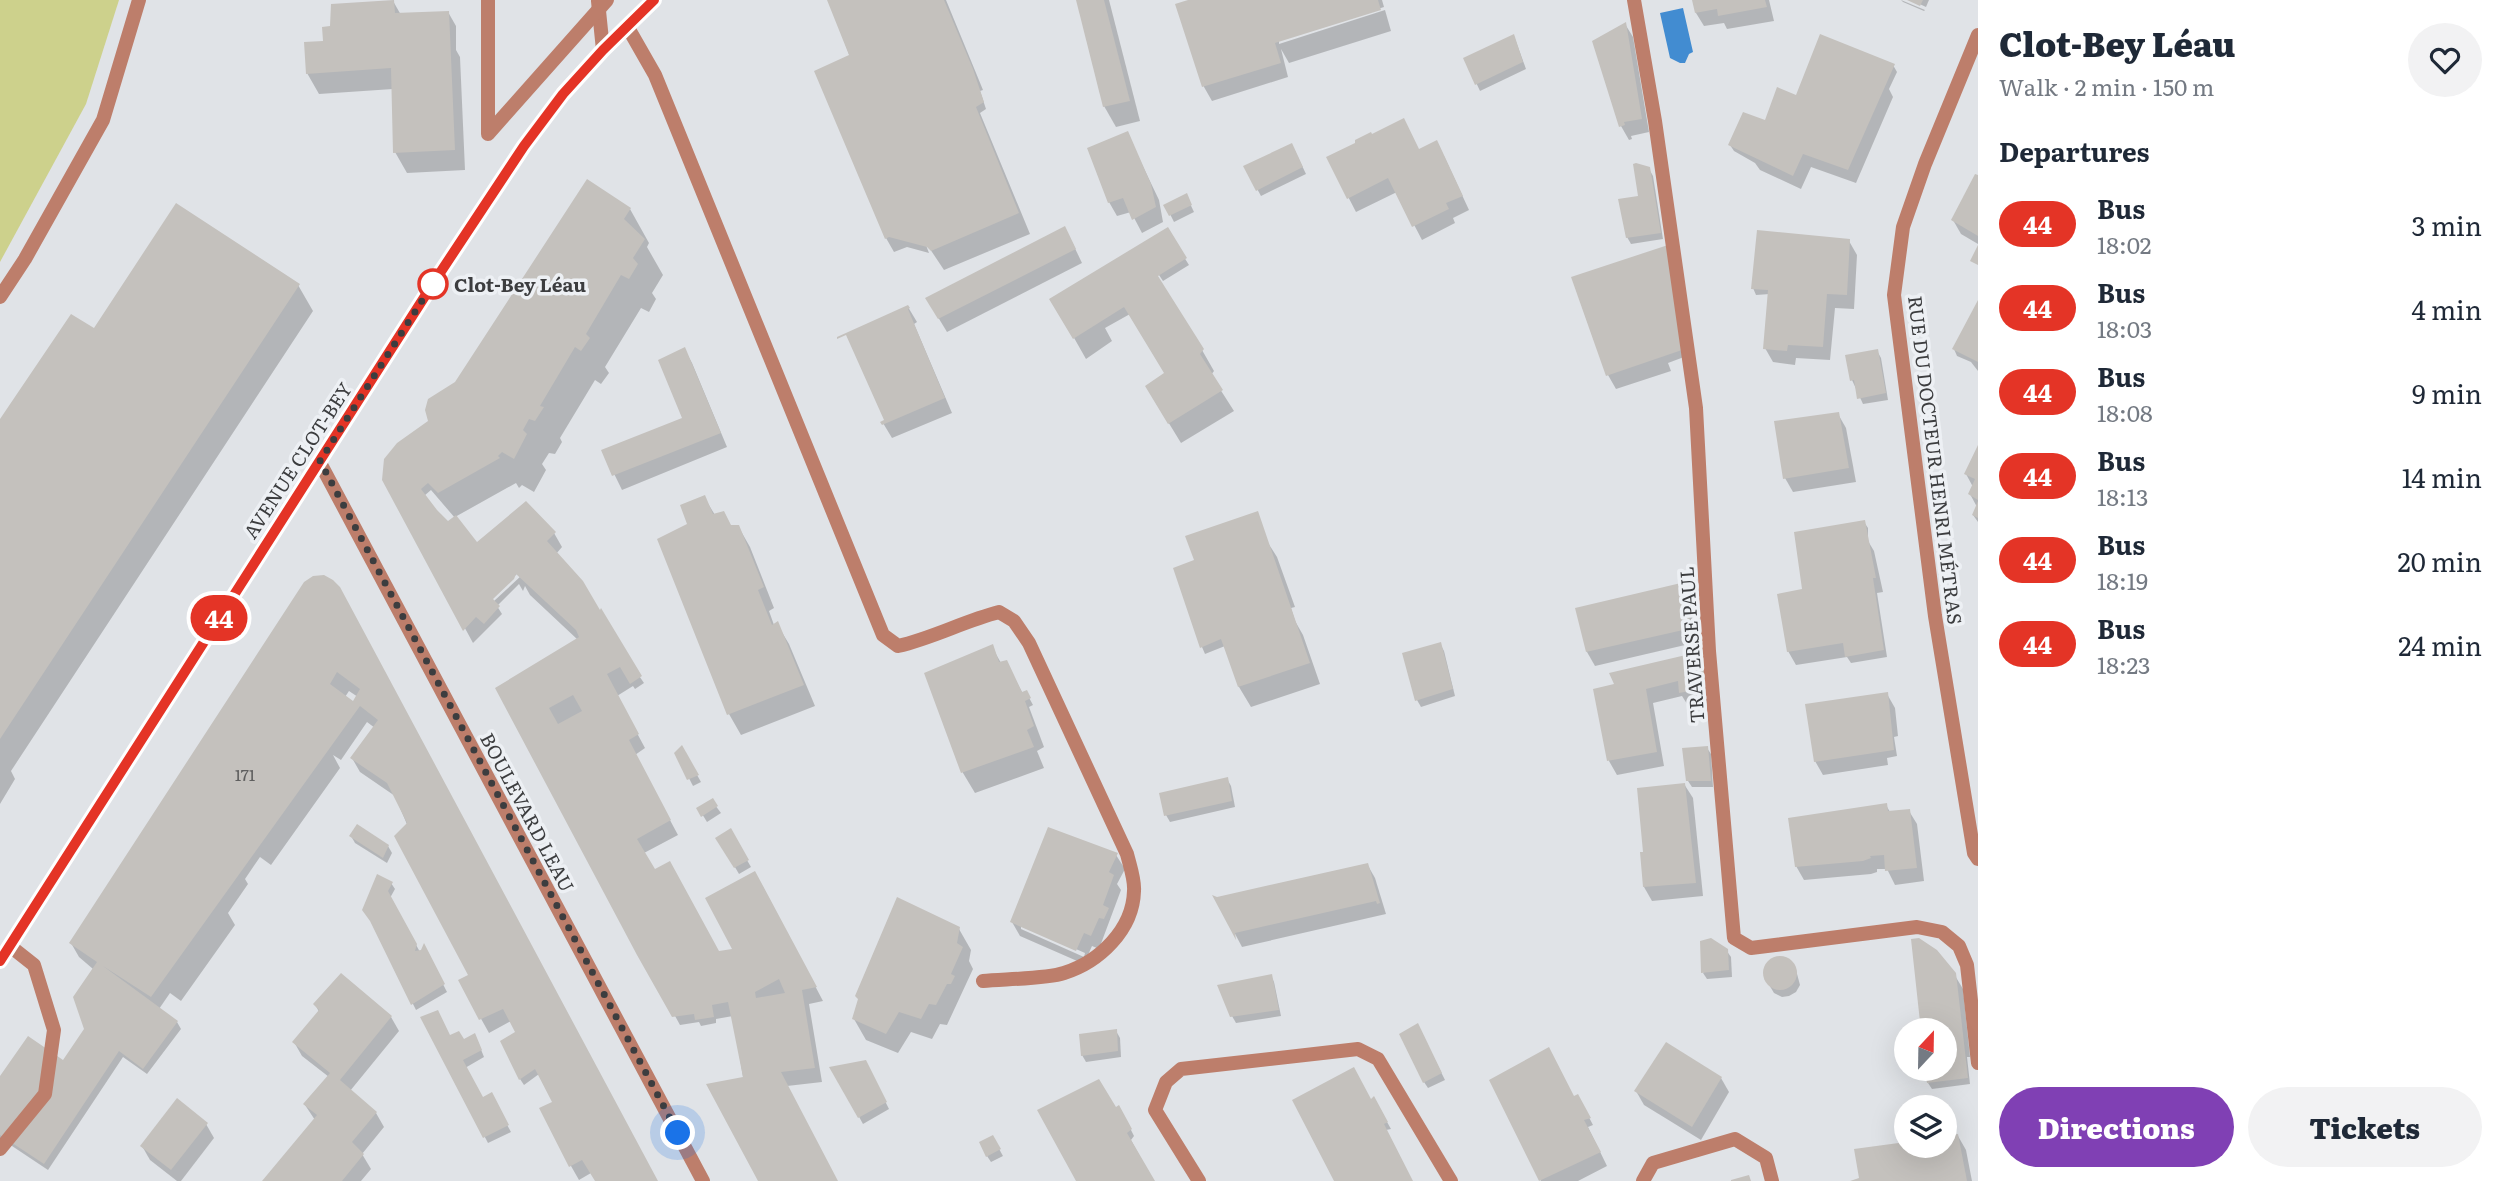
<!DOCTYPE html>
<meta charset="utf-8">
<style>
body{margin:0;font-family:Literata,serif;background:#f2f2f3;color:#1f2937;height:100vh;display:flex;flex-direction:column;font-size:26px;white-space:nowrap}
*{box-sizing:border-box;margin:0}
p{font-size:23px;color:#747a83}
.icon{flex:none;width:38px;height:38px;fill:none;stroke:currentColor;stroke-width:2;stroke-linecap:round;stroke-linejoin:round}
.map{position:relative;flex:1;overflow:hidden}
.drawer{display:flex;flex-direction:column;background:#fff;width:525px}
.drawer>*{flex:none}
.badge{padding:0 14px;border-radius:23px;font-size:24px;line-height:46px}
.needle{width:46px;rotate:22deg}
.controls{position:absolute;left:1894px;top:1018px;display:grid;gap:14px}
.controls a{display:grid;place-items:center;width:63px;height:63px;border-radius:50%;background:#fff;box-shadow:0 7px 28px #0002;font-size:35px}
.you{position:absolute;width:35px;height:35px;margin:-18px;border:5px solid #fff;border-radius:50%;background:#1a73e8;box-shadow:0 0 0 10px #1a73e833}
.map>.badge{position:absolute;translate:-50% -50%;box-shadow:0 0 0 4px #fff}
h2{padding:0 21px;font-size:26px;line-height:63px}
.round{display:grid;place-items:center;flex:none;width:74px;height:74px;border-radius:37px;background:#f2f2f3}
.overview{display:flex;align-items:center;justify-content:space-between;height:119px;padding:0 21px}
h1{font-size:33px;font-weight:800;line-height:52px}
.action{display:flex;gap:14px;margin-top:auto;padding:14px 21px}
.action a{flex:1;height:80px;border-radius:42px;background:#8040b4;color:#fff;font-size:28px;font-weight:800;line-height:80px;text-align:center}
.action a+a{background:#f2f2f3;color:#1f2937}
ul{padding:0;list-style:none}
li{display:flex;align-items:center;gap:21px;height:84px;padding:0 21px}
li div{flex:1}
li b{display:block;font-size:26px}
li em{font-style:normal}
li .badge{min-width:77px;font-weight:700;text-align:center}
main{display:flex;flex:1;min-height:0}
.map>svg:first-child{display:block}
.green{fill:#cdd18c}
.water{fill:#428cd1}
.shadow{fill:#0003;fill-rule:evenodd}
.building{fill:#c4c1bd;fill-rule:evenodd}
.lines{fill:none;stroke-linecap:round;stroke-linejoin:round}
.service{stroke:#bd7e6b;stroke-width:14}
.pedestrian{stroke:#bd7e6b;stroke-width:14}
.minor{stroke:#bd7e6b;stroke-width:14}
.tertiary{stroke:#bd7e6b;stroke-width:14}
.line-casing{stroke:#fff;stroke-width:16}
.line{stroke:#e43426;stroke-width:10}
.walk{stroke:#3c3d3f;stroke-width:7;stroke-dasharray:0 12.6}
.stop-dot{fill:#fff;stroke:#e43426;stroke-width:3.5}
.labels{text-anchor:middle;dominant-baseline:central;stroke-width:7;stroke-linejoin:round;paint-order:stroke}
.number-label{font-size:16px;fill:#5e5e5e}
.stop-label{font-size:19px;font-weight:bold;fill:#3c3d3f;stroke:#edf0f4;text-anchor:start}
.street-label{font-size:19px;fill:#3c3d3f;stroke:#edf0f4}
</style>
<main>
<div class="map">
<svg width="1978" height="1181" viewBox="0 0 1978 1181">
<rect width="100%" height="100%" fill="#e0e3e7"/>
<polygon class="green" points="0,0 119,0 86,104 0,262"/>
<polygon class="water" points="1683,8 1693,52 1689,54 1685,63 1680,63 1670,58 1660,13"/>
<g class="shadow">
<polygon points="829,0 946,0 983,90 980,91 986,109 980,113 1030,234 944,270 924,240 929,253 907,247 894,252 886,238 853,65"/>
<polygon points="1078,0 1109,0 1140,121 1116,127 1104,106"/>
<polygon points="1194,0 1382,0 1384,7 1279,40 1279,44 1385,10 1391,31 1289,63 1281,49 1288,77 1212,101 1204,87 1178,5"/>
<polygon points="1694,0 1769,0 1774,21 1727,29 1724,23 1704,26 1696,13"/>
<polygon points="1901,0 1925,10 1924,11 1903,2"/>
<polygon points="1911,0 1929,0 1926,7"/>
<polygon points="393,1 401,15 448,12 456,26 456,50 460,57 465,170 407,173 395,152 393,89 319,94 307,73 326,42"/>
<polygon points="1625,24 1633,37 1649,132 1631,136 1632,139 1629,140 1621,126"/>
<polygon points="1514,36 1526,69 1480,91 1465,59"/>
<polygon points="1893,65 1897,72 1889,89 1893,97 1856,183 1811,167 1801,189 1760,170 1755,163 1734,151 1730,145 1765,122 1797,97"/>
<polygon points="1127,133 1159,200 1163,222 1142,233 1131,212 1117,216 1109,202"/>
<polygon points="1295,151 1306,174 1261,196 1245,167"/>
<polygon points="1419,151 1444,156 1469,210 1453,218 1455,223 1422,240 1397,192 1356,212 1328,158"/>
<polygon points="1649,169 1653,176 1663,239 1631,244 1627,237"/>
<polygon points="1978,177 1978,244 1961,234 1953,220"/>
<polygon points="1186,195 1194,212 1174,222 1166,206"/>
<path d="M630,209l19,34 -2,4 16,28 -11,18 4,6 -7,13 -8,-4 -36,59 4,6 -8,11 -6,-4 -35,58 2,4 -7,12 -6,-1 -7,11 4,6 -12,22 -12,-7 -3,3 -3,-5 -61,34 20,26 79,-10 8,14 -6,7 88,129 -9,6 -2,-3 -16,10 28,52 -10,7 43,80 -34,18 10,18 65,82 16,-3 28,-63 60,114 -14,3 13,78 -35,4 50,95h-77l-27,-165 -17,3v4l-15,3 -2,-4 -19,3 -163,-297 61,-88 -48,-45 -5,-9 -2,5 -4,-7 -22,22 5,8 -29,29 -64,-118 21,-103 25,-37zM431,490l24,28 -7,6 -24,-28zM519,572l3,3 -28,26 -3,-2z"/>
<polygon points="1167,230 1189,265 1163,281 1155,269 1152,270 1202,350 1214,371 1211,375 1234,411 1181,443 1159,407 1166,374 1130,314 1105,328 1112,341 1086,359 1052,299"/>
<polygon points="1849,241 1857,255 1854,309 1835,308 1830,360 1796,358 1795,365 1773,362 1765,348 1770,294 1756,295 1753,288"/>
<polygon points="1072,242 1082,263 947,332 927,299"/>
<polygon points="1676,261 1684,357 1668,363 1671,371 1616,389 1608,375"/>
<polygon points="298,285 313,311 11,771 15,779 0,804 0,422 95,330"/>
<polygon points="1978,304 1978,371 1971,362 1957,356 1954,349"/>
<polygon points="908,307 917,322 914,324 952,413 892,438 883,423 886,421"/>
<polygon points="684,349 692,363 727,447 622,490 603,451 684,419"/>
<polygon points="1877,351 1881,358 1888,400 1863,404 1852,380"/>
<polygon points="1838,414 1846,428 1856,482 1793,492 1785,478"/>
<polygon points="1978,449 1978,522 1973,515 1977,507 1970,494 1973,487 1966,474"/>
<polygon points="704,497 715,515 732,527 738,526 750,547 774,608 769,611 774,625 777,624 789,644 815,706 741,735 729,714 659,540 689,525"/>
<polygon points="1864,522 1868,528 1868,541 1874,551 1883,592 1877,593 1887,657 1851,663 1847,657 1796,665 1788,651 1804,590"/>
<polygon points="1268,543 1277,557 1295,607 1291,608 1295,621 1303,635 1320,684 1251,707 1239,687 1225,646 1205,654 1202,647 1196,562"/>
<path d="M305,583l352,598h-61l-5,-8 -12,7 -8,-14 -17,-64 -15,-28 -15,11 -4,-6 -4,-46 -5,-12 -22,12 -29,-52 11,-5 -76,-180 -35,-24 -8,-14 23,-30 -8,-6 -26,38 -8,-5 7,13 -69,97 -11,-8 -15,22 3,5 -20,29 7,12 -54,76 -11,-8 -11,16 18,13 4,7 -34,45 -24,-17 -75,113 -48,-32v-59l64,-17 22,-33 7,-60 -14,-12 -8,-14zM349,691l9,6 -4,7 -9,-7z"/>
<polygon points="1680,585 1688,599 1698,642 1595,666 1587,652 1577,609"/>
<polygon points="1440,644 1444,651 1455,696 1421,707 1417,700"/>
<polygon points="992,647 1001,663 1006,662 1023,694 1026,692 1033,705 1029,707 1044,747 1037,751 1044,768 975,793 963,773 926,674"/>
<polygon points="1702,653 1713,702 1689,707 1682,696 1653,703 1664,766 1617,775 1609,761 1616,686"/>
<polygon points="1887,694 1895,708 1898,736 1894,737 1897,756 1887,758 1888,765 1823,775 1815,761"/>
<polygon points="682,748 701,782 693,786 676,753"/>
<polygon points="1707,748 1711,754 1713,787 1692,787 1688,781"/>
<polygon points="1227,779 1231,786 1235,807 1170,822 1166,815"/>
<polygon points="1684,784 1693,798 1703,896 1652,901 1644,887 1645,854"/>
<polygon points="712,801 721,813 707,822 699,809"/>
<polygon points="1886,805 1890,812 1909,811 1917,824 1924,881 1895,885 1887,869 1877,869 1877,872 1871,874 1804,880 1796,866"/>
<polygon points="730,831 751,867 739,874 718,838"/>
<polygon points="351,836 388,846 392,853 387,863 355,843"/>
<path d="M1116,855l9,14 -8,15 4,6 -22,59 -7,-3 -8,18 -64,-28 -8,-14zM1021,925l64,28 -1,4 -63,-28z"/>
<polygon points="1367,864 1375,878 1386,914 1242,947 1216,898"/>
<polygon points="391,883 395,889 390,898 420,952 424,947 447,992 416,1010 374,926 364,910"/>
<polygon points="959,929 971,950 969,961 973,969 947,1025 940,1024 932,1039 911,1032 898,1053 866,1040 854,1019"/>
<polygon points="1726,950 1731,957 1732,977 1707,979 1703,973"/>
<polygon points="1776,958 1784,958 1792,963 1796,970 1800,985 1796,992 1789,996 1782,997 1774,993 1765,978 1764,969 1769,962"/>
<polygon points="1954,974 1963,989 1970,1057 1967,1057 1970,1084 1932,1089 1928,1083 1944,1069"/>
<polygon points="1271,976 1274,982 1281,1016 1236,1023 1232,1016"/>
<polygon points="315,1004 391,1017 399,1031 350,1091 376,1113 384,1127 362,1154 371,1169 361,1181 264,1181 315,1120 305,1105 329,1077 302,1056 294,1042 319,1012"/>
<polygon points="423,1018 450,1037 463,1041 478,1042 484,1057 465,1068 482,1099 491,1095 511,1132 488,1143"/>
<polygon points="1116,1031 1120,1038 1121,1057 1086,1062 1082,1055"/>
<polygon points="1421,1032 1445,1080 1428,1088 1424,1082"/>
<polygon points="832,1068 869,1069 889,1109 863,1124"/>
<polygon points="1721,1078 1729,1092 1701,1140 1644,1105 1636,1091"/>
<polygon points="1491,1081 1573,1098 1581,1102 1593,1125 1588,1127 1607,1166 1578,1181 1541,1181"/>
<polygon points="1374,1099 1391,1129 1386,1130 1412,1181 1336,1181"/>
<polygon points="1123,1114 1134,1136 1131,1140 1153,1181 1078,1181 1121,1122"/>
<polygon points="206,1124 214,1138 181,1181 177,1181 150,1160 142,1146"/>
<polygon points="1958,1136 1966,1150 1972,1181 1862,1181 1906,1146 1944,1146"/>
<polygon points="993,1138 1003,1156 991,1162 987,1156"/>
</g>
<g class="building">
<polygon points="394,0 395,13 449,11 455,150 393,153 391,68 306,74 304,42 323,41 322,27 330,26 331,4"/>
<polygon points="827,0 944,0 973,69 984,102 976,107 1019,213 931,251 927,247 889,237 885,239 814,71 849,55"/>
<polygon points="1076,0 1104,0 1130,101 1103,107"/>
<polygon points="1188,0 1378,0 1381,10 1275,43 1281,63 1202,87 1175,4"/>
<polygon points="1692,0 1765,0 1767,7 1718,16 1717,9 1695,13"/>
<polygon points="1907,0 1923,0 1920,6"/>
<polygon points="1626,22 1642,119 1624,122 1625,125 1619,127 1592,41"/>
<polygon points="1514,34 1523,62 1475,85 1463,58"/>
<polygon points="1820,34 1895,64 1848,170 1803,154 1793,176 1728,145 1743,112 1765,120 1777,87 1796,95"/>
<polygon points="1404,118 1419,149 1437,140 1463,196 1446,203 1449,209 1412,227 1388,178 1347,199 1326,157 1355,143 1355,140 1371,132 1372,134"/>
<polygon points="1128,131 1151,184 1156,207 1132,220 1123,198 1108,203 1087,148"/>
<polygon points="1292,143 1303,167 1256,191 1243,166"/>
<polygon points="1636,163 1650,167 1661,233 1626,238 1618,199 1638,196 1633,164"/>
<polygon points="1975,174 1978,175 1978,236 1951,220"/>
<path d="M587,179l44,29 -7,11 21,20 -12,19 5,6 -9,15 -8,-4 -35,59 4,4 -9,13 -6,-4 -35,59 4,1 -9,14 -6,-2 -6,11 4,4 -13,25 -12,-7 -4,4 2,2 -62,35 -10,-10 -7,6 16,21 11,11 8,-6 21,27 49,-41 30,31 -9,9 36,40 17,29 1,-2 41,68 -12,8 -10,-17 -13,7 32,60 -10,6 42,80 -34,19 18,30 15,-8 49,90 13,-2 -27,-51 50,-27 62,116 -15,3 13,78 -34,4 57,109h-80l-52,-97 37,-7 -15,-75 -16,3 2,12 -19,3 -1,-6 -22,3 -35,-62 -142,-267 84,-51 -3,-7 -60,-56 -2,5 -21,20 7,7 -16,18 -8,-7 -13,14 -81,-151 2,-21 13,-16 31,-22 -3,-11 3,-11 27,-17zM573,695l9,16 -24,13 -9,-16zM779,979l6,14 -29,5 -1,-6z"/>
<polygon points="1187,193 1192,205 1169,216 1163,205"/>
<polygon points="176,203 300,284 0,739 0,419 71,314 94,328"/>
<polygon points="1065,226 1076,249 938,319 925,298"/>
<polygon points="1168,227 1187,258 1158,276 1204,349 1200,354 1223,390 1168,424 1145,386 1164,373 1124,307 1073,339 1049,299"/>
<polygon points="1757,230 1850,239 1847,295 1827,294 1823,347 1788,345 1787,351 1763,349 1768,290 1751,289"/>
<polygon points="1668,245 1682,350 1606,376 1571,277"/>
<polygon points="1978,245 1978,265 1970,261"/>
<polygon points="1978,300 1978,362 1952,349"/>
<polygon points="908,305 910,308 908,309 945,398 882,425 880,422 884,420 846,335 837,339 837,337"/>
<polygon points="685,347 721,433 612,476 601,450 682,418 658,360"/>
<polygon points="1878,349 1886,393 1857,399 1854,380 1850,381 1845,355"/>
<polygon points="1839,412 1849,468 1783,479 1774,421"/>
<polygon points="1978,445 1978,500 1968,494 1975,479 1964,474"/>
<polygon points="705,495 713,514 724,511 731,525 739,525 764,587 758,590 772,625 778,621 804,685 727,715 657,539 687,524 680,505"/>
<polygon points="1978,501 1978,518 1972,515"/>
<polygon points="1258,511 1310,663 1238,687 1221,639 1200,648 1173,568 1194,560 1185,536"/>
<polygon points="1865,520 1876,578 1873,578 1884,650 1845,657 1843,643 1787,652 1777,594 1802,589 1794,532"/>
<path d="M324,575l9,5 7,7 318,594h-63l-13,-21 -13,7 -30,-59 13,-6 -17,-33 -16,11 -19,-39 15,-9 -12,-23 -24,11 -21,-40 10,-5 -74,-139 13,-13 -20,-40 -37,-25 28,-38 -18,-14 -209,291 -48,-31 75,55 -35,48 -24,-18 -75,113 -44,-29v-59l28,-40 35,24 21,-31 -11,-32 24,-35 -28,-19 235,-361 9,-6zM337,672l23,17 -7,12 -23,-17z"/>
<polygon points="1681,583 1692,628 1586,652 1575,608"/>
<polygon points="1441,642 1453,689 1415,701 1402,653"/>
<polygon points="993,644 999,662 1007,660 1022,692 1027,690 1031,698 1025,701 1034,726 1027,730 1034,747 961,773 924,673"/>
<polygon points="1703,651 1706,688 1679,693 1678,681 1646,689 1657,752 1607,761 1593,689 1614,684 1609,673"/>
<polygon points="1888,692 1894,750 1814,762 1805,704"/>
<polygon points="682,745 699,775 687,780 674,753"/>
<polygon points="1708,746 1711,781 1686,781 1682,748"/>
<polygon points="1228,777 1232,801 1164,816 1159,793"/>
<polygon points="1685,783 1696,883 1643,887 1640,852 1643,852 1637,788"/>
<polygon points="713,798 718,806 701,817 696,808"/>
<polygon points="1887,803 1888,811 1910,809 1917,868 1885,871 1884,855 1870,856 1871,858 1863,861 1795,867 1788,818"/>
<polygon points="357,824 389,845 383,858 349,836"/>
<polygon points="1048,827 1118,853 1109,872 1114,875 1103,905 1109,908 1104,919 1099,918 1091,936 1084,933 1076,951 1010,922"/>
<polygon points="731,828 749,860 734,868 715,838"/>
<polygon points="1368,863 1380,903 1377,904 1376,901 1235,933 1236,940 1212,895 1217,897"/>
<polygon points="377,874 393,882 388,891 417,944 415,951 421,950 424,943 445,984 411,1005 370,921 362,910"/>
<polygon points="897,897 960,927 957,943 963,947 951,974 955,976 951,984 947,984 936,1005 929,1004 921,1019 899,1012 886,1034 852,1019 858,999 855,996"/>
<polygon points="1711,938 1728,949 1729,970 1701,973 1700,941"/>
<polygon points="1919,938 1937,950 1956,973 1968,1078 1927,1083 1925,1069 1944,1069 1944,1031 1921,1031 1911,939"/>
<circle cx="1780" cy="973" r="17"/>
<polygon points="341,973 392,1016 340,1080 377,1112 352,1142 364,1154 342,1181 262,1181 317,1115 303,1104 330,1073 292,1042 319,1010 313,1004"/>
<polygon points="1272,974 1279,1010 1230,1017 1217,985"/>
<polygon points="438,1010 450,1035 459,1031 464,1039 475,1033 482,1050 463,1060 483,1097 492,1092 509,1125 483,1138 420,1017"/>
<polygon points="1418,1023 1442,1073 1423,1083 1399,1034"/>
<polygon points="1117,1029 1118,1051 1081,1056 1079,1034"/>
<polygon points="1666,1042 1722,1077 1692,1127 1634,1091"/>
<polygon points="1549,1047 1574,1096 1578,1094 1591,1118 1584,1120 1601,1152 1539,1181 1489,1080"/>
<polygon points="866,1060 887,1102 858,1118 829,1067"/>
<polygon points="1354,1067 1371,1099 1374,1096 1388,1122 1384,1124 1413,1181 1334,1181 1292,1100"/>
<polygon points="1099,1079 1116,1107 1119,1105 1132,1129 1127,1133 1155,1181 1076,1181 1037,1110"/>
<polygon points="177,1098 208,1123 171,1170 140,1146"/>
<polygon points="1958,1134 1967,1181 1850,1181 1859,1178 1854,1149 1906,1142 1906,1146 1944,1146 1944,1136"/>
<polygon points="993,1135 1001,1149 986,1157 979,1142"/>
<polygon points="1749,1175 1751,1181 1731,1181 1731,1180"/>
</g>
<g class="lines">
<g class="service">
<polyline points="598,1 603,50"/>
<path d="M627,26l28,49 228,560 15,11c35,-8 66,-25 101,-34l15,9 15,22 98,211c3,12 8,26 7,37 -1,39 -35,71 -70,82 -18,6 -61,6 -81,8"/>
<polyline points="0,297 25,259 103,120 139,0"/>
<polyline points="0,1149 45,1094 54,1030 34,965 10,946"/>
</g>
<polyline class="pedestrian" points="488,0 488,134 607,0"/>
<g class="minor">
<polyline points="1634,0 1655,121 1696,408 1709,651 1734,938 1751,948 1917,927 1942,932 1959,946 1967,965 1978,1063"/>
<polyline points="1978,35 1925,164 1903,227 1894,295 1935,616 1974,853 1978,859"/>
<polyline points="319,461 703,1181"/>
<polyline points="1199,1181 1155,1110 1166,1082 1181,1069 1358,1049 1378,1059 1451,1181"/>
<polyline points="1643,1181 1653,1163 1735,1139 1766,1158 1772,1181"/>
</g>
<polyline class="tertiary" points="0,961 434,282 524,146 563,94 603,50 653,0"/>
</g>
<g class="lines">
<defs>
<polyline id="line" points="0,961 434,282 524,146 563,94 603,50 654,0"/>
</defs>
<use href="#line" class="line-casing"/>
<use href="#line" class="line"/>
<polyline class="walk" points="433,284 434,282 320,461 678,1133"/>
</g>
<circle class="stop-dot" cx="433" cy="284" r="14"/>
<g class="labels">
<g class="number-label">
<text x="245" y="774">171</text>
</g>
<g class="stop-label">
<text x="454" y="284">Clot-Bey Léau</text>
</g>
<g class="street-label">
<text transform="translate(297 460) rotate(-57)">AVENUE CLOT-BEY</text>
<text transform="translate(1936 460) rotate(83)">RUE DU DOCTEUR HENRI MÉTRAS</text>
<text transform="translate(1691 645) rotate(-94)">TRAVERSE PAUL</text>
<text transform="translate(528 812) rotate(62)">BOULEVARD LEAU</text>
</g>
</g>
</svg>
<div class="controls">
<a><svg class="needle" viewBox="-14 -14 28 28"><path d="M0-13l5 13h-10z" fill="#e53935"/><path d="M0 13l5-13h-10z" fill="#747a83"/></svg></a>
<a><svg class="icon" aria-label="layers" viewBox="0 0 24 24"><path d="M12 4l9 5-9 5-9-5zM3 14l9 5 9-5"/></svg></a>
</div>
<div class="you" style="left:678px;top:1133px"></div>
<b class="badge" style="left:219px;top:618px;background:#e43426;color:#fff">44</b>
</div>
<section class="drawer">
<div class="overview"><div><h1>Clot-Bey Léau</h1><p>Walk · 2 min · 150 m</p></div><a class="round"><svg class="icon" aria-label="heart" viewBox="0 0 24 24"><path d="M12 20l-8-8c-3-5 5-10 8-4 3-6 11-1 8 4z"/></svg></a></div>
<h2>Departures</h2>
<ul>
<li><span class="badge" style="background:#e43426;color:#fff">44</span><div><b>Bus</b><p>18:02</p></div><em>3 min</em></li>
<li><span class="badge" style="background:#e43426;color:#fff">44</span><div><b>Bus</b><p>18:03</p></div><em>4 min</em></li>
<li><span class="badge" style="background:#e43426;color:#fff">44</span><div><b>Bus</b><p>18:08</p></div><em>9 min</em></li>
<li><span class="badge" style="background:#e43426;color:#fff">44</span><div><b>Bus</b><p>18:13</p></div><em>14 min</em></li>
<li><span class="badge" style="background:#e43426;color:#fff">44</span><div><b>Bus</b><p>18:19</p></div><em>20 min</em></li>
<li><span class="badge" style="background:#e43426;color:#fff">44</span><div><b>Bus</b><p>18:23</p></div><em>24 min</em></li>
</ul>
<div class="action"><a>Directions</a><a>Tickets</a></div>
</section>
</main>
